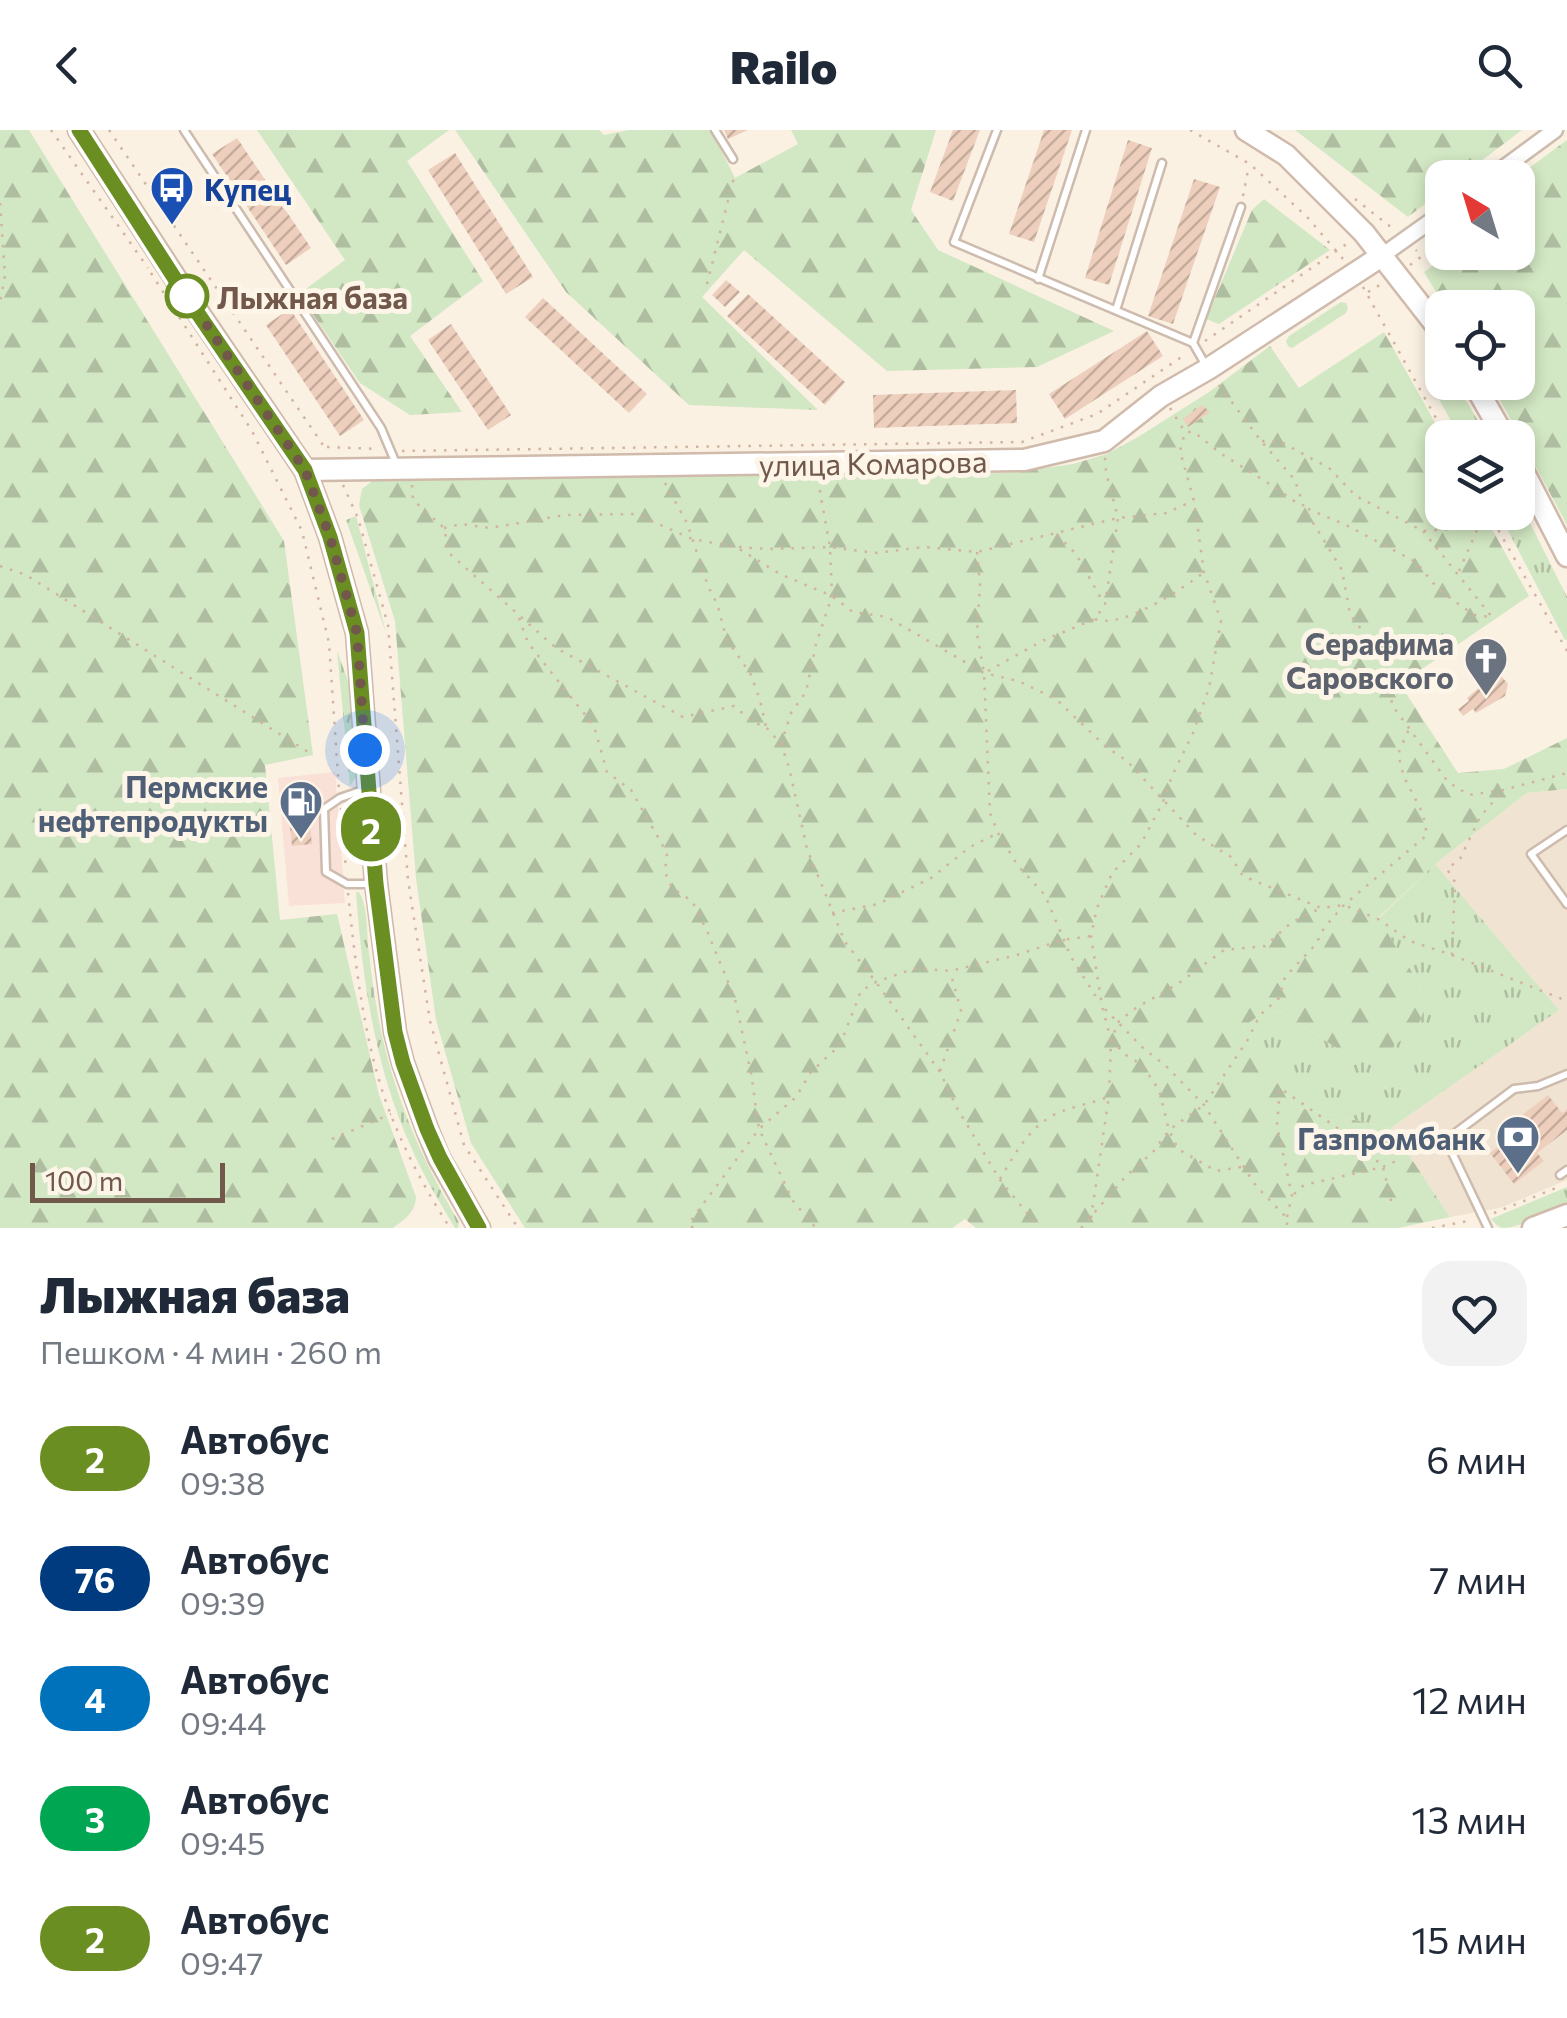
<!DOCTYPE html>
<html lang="ru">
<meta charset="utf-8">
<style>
body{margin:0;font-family:Commissioner,sans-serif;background:#f2f2f3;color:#1f2937;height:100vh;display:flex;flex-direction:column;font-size:38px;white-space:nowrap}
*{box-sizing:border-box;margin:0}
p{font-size:32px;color:#747a83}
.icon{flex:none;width:55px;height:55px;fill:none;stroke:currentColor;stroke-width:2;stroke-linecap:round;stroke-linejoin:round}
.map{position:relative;height:1098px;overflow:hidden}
.drawer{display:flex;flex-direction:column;background:#fff;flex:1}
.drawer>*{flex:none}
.badge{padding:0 20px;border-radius:32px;font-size:35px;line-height:65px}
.needle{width:65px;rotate:322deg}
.buttons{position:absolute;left:1425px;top:30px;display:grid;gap:20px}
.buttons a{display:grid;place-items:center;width:110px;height:110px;border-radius:20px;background:#fff;box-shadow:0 5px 15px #0003;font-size:50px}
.scale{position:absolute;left:30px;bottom:25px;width:195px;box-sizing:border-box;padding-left:10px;border:5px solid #71584b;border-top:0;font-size:28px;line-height:35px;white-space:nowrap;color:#71584b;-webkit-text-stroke:8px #fef5e9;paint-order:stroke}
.you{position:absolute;width:50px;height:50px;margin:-25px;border:8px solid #fff;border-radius:50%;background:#1a73e8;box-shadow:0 0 0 15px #1a73e833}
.map>.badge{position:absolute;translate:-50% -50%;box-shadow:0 0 0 5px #fff}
.round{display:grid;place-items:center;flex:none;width:105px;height:105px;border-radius:30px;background:#f2f2f3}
.overview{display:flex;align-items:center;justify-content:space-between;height:170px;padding:0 40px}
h1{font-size:48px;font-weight:800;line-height:75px}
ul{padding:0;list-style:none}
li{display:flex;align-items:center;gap:30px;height:120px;padding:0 40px}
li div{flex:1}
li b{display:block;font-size:38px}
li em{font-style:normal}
li .badge{min-width:110px;font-weight:700;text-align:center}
header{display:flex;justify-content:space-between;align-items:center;height:130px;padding:0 40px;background:#fff;font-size:45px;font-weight:800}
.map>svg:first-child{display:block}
.residential{fill:#f1e3d2}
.commercial{fill:#fae1d8}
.grass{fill:url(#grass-tufts)}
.forest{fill:url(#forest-firs)}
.building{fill:url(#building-hatch)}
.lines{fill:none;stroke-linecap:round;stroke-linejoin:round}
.lane-casing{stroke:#cdbbae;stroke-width:11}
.street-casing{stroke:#cdbbae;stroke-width:19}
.secondary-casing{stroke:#d0baab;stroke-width:25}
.path{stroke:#d2b3a0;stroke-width:2.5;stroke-dasharray:2.5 8;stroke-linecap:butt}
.lane{stroke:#fff;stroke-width:6}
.street{stroke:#fff;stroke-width:14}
.secondary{stroke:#fff;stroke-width:20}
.line-casing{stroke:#fff;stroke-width:22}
.line{stroke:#6b8e23;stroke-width:15}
.walk{stroke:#71584b;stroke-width:10;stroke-dasharray:0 18}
.stop-dot{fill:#fff;stroke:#6b8e23;stroke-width:5}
.labels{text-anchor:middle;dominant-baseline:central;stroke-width:10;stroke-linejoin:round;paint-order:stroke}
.transit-label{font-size:30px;font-weight:bold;fill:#164399;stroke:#fef5e9;text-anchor:start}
.stop-label{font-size:30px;font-weight:bold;fill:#71584b;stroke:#fef5e9;text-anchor:start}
.street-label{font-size:30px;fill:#71584b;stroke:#fef5e9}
.worship-label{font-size:30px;font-weight:bold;fill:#5b616d;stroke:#fef5e9;text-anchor:end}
.service-label{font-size:30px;font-weight:bold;fill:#4e5e75;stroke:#fef5e9;text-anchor:end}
</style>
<header><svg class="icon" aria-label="back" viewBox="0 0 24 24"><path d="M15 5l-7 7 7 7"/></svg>Railo<svg class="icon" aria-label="search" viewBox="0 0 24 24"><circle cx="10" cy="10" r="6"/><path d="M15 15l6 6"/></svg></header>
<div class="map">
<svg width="1567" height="1098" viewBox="0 0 1567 1098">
<defs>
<pattern id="grass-tufts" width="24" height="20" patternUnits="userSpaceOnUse" patternTransform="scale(2.5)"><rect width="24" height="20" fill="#d2e7c3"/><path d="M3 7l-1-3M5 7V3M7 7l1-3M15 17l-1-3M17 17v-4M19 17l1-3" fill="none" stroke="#afbea0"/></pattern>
<pattern id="forest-firs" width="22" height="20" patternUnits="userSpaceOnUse" patternTransform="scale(2.5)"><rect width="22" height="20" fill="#d2e7c3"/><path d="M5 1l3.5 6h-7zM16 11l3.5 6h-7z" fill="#afbea0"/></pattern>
<pattern id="building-hatch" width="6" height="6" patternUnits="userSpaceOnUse" patternTransform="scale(2.5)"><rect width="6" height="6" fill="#eecfbd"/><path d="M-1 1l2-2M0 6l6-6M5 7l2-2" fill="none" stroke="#c5ab9c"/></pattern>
</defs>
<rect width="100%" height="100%" fill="#faf1e3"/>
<polygon class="residential" points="1567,659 1567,1050 1500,1078 1450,1087 1391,998 1559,880 1435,734 1527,663"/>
<polygon class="commercial" points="335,642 345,773 289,776 278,648"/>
<g class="grass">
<polygon points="1341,172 1346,173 1348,178 1346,183 1292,218 1288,216 1286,211 1289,206"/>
<polygon points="1448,256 1467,272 1487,307 1460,307 1436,264"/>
<polygon points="1518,369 1567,467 1567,509 1565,510 1499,383 1518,382"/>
<polygon points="356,386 386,503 346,390"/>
<polygon points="337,521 349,553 356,647 350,656"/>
<polygon points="1435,734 1559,880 1391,998 1295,977 1247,911 1244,895 1260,885 1280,881 1347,925 1427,872 1412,842 1378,789"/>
<path d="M356,762h3c10,17 7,41 10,60 2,23 6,46 10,69 14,72 42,138 80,201l-1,6h-3c-16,-27 -32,-53 -44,-81 -36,-80 -49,-168 -55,-255z"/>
<path d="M1567,1057v18c-13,6 -49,23 -63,23 -6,0 -9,-5 -13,-9z"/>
</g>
<g class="forest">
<path d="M0,0h29l255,411 29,214 -48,10 15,155 57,-6 42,181 37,102c-1,16 -11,22 -23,31h-393z"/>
<polygon points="257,0 449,0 407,31 483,151 410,206 462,282 410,285 360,253 299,164 345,130"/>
<polygon points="455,0 599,0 604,5 629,0 711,0 735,48 798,14 791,0 936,0 911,80 938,120 1114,201 1037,237 887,241 744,120 702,167 818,280 689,275 566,162"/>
<polygon points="1295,0 1522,0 1460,47 1442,48 1442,61 1408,87"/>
<polygon points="1567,10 1567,395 1491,253 1518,252 1518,178 1445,177 1424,142 1435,134 1427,116 1442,104 1442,122 1518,122 1517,47"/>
<polygon points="1264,69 1330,120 1219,194 1206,189 1252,80"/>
<polygon points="1384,202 1443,307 1442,382 1483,383 1529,466 1400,554 1458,643 1504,639 1567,608 1567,659 1527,663 1435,734 1378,788 1412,842 1427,872 1417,899 1386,921 1347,925 1280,881 1260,885 1244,896 1248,912 1295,977 1391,998 1450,1087 1398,1098 976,1098 965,1089 952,1098 525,1098 471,1013 436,890 416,748 395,491 359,375 362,359 375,349 1008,343 1073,334 1107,324 1138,307 1209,262 1270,216 1299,258"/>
</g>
<g class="building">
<polygon points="724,0 748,0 728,9"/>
<polygon points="953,0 980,0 953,71 930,62"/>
<polygon points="1044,0 1072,0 1034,112 1009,104"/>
<polygon points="237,8 311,118 286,135 212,24"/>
<polygon points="1128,10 1152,18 1109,155 1085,148"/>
<polygon points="455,23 533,147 506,164 428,40"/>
<polygon points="1194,49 1220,57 1173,194 1148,186"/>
<polygon points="726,150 740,162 725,177 712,165"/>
<polygon points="748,164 845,252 825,275 727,186"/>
<polygon points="543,168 647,264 629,283 525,187"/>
<polygon points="290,179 364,290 340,306 266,195"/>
<polygon points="451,194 511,285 488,300 428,210"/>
<polygon points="1147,201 1163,226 1065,289 1049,264"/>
<polygon points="1016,260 1017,293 874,298 873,265"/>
<polygon points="1202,275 1210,282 1188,297 1183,289"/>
<polygon points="1497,547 1502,547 1508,554 1505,566 1476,583 1473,579 1463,586 1458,579 1469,571 1467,568 1490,548"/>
<polygon points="307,668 312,714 292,716 287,670"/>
<polygon points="1548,965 1562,983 1567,979 1567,1000 1537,1023 1544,1031 1514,1054 1490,1023 1507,1010 1500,1002"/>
</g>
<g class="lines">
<defs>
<g id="lane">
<polyline points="184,0 381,298 397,336"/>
<polyline points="715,0 733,29"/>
<polyline points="997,0 954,112 1193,213 1205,234"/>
<polyline points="1038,149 1086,0"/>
<polyline points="1116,180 1162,33"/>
<polyline points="1193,213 1241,77"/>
<polyline points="366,659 340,668 324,679 326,742 347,754 370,754"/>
<polyline points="1567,700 1531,724 1567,774"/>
<polyline points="1560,1045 1567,1040"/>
<polyline points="1488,1098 1446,1010 1514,959 1538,956 1567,944"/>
</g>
<g id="street">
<polyline points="1490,48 1555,0"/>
<polyline points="1383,125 1442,83"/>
</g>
<g id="secondary">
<polyline points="79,0 189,169 305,340 330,407 357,503 376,753 395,902 403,933 427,999 439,1028 479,1098"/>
<polyline points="1246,0 1286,25 1364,103 1442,203"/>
<polyline points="1473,252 1505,308"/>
<polyline points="1518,331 1567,426"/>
<polyline points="305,340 1024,330 1104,311 1161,266 1208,239 1383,125"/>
<polyline points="1533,1098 1567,1085"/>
</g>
</defs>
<use href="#lane" class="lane-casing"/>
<use href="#street" class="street-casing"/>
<use href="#secondary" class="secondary-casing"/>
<g class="path">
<polyline points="51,0 148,138"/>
<polyline points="109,0 327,321"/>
<polyline points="1190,0 1250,34 1307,87 1344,130"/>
<polyline points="1243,66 1249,35"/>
<polyline points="1355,69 1396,101"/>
<polyline points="0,73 5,146 0,172"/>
<polyline points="1410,135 1421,127 1416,120"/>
<polyline points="151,143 252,301 302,401 329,513 339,660"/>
<polyline points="707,154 735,43"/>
<polyline points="1363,157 1447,308"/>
<polyline points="1368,162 1383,153"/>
<polyline points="1205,211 1351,111"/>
<polyline points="1219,255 1261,311 1295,350 1304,378 1342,440 1350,484 1389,538 1392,575 1448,652 1469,665 1503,660 1567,643"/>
<polyline points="1170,278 1185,302 1194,302 1220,323 1276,358 1301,376"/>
<polyline points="1262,311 1281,312 1329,338 1356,366 1423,401 1479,397 1492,388"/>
<polyline points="327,317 379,319"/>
<polyline points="402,321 1022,312 1097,284 1186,224"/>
<polyline points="665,353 687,393 708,456 718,476 726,508 751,545 760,570 766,597"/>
<polyline points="343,355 358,388 388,495 408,750 430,891 464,1015 518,1098"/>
<polyline points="412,355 413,370 444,398 449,423 556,518 683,587 734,576 753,592 766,597 781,614 789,637 807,719 845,812 876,852 940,942 957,978 1000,1050 1039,1098"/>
<polyline points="1308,379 1346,395 1416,432 1439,460 1474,485 1492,487 1423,401"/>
<polyline points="1488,382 1567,521"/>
<polyline points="444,398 461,394 490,398 565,385 636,384 692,409 736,417 780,444 832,466 853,482 887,487 984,543 1018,551 1056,569 1105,616 1127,631 1196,705 1231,727 1243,746 1321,778 1344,775 1378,789 1410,811 1452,825 1455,752 1447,739 1460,729 1480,687 1503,660"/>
<polyline points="1057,405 1076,424 1103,472"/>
<polyline points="739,417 768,419 830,417 875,423 924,417 977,422 1118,388 1166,383 1193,371"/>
<polyline points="977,422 980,454 977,504 984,543 990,683 998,703 1018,736 1045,765 1071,827 1100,873"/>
<polyline points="0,436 26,445 313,625"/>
<polyline points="1459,441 1478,398"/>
<polyline points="519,488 528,513 594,596 607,642 631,660 667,723 665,742 672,758 692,771 707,801 735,869 751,943 759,999 793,1071 816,1098"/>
<path d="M1095,489c26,11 87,-30 108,-46"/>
<polyline points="988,541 1042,511 1095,489 1105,474 1118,388 1106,342 1105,327"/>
<polyline points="781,614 791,583 806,562 816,514 832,466 830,417 820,362 822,348"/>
<polyline points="341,678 346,740"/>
<path d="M348,763c7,66 14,133 34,197 15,47 41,96 68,138"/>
<polyline points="832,783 878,774 931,748 970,717 998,703"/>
<polyline points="1452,825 1567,871"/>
<polyline points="1105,879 1142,917 1167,937 1204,975 1256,1056 1287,1088 1287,1098"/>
<polyline points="940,941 961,881 951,844"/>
<polyline points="332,1009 391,984"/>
<polyline points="1241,1037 1216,1041 1178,1019 1169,1000 1159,960 1142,935 1126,925 1111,910 1119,891 1136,878 1179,853 1224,820 1265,816 1292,792 1319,779"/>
<path d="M1000,1049c16,-27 30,-54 60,-67 15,-6 32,-9 48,-15"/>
<polyline points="1294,1064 1304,1055 1383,1037 1396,1031"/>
<polyline points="1494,1083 1561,1056"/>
<polyline points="1287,1087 1292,1066 1277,995 1280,958 1359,1013 1383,1037 1392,1074"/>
<polyline points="1091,1088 1109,966 1111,910 1102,876 1091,806 1097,778 1112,743 1141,714 1163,672 1172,646 1193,603 1209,558 1221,491 1204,442 1194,371 1180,321 1185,302"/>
<polyline points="693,1098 689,1093 759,999 796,967 811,942 840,915 861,861 876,852 916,838 950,841 1017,825 1062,810 1091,806"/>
<polyline points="1081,1098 1127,1045 1153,1022 1169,1000 1204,975 1247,911 1260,885 1279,868 1285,847 1316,814 1324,798 1344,775 1427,705 1423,684 1404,647 1398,624 1409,599"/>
<polyline points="1432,1098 1473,1090"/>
</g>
<use href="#lane" class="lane"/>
<use href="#street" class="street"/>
<use href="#secondary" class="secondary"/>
</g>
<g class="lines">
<defs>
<polyline id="line" points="79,0 188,169 305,340 330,407 357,503 376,754 395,902 403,933 427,999 440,1028 479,1098"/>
</defs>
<use href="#line" class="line-casing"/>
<use href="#line" class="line"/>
<polyline class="walk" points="187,166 305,340 330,407 357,503 365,620"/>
</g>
<defs>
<symbol id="bus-pin" viewBox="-11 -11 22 30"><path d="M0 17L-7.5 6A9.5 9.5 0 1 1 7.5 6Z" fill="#1a4fb4" stroke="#fef5e9"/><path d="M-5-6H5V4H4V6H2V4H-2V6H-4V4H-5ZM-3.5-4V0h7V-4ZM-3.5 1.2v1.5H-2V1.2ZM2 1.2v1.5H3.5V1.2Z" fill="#fff"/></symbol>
<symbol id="church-pin" viewBox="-11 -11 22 30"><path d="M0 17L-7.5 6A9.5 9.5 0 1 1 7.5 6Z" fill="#6b7280" stroke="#fef5e9"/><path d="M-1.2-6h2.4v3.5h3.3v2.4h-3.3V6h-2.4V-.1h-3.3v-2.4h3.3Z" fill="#fff"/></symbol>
<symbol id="fuel-pin" viewBox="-11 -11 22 30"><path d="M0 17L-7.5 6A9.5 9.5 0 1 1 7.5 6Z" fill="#5c6f8a" stroke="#fef5e9"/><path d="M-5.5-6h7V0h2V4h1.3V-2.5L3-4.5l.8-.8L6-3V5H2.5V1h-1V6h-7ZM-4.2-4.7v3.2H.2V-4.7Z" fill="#fff"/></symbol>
<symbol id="bank-pin" viewBox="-11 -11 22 30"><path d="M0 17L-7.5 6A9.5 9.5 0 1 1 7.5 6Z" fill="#5c6f8a" stroke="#fef5e9"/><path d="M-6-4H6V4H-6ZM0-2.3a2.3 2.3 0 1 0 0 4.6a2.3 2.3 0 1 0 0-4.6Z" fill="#fff"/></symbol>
</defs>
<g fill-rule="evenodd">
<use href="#bus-pin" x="147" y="33" width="50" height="68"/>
<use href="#church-pin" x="1461" y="504" width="50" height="68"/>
<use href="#fuel-pin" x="276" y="647" width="50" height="68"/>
<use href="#bank-pin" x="1493" y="982" width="50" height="68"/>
</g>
<circle class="stop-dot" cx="187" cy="166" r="20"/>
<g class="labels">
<g class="transit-label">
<text x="204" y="58">Купец</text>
</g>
<g class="stop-label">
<text x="217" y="166">Лыжная база</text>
</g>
<g class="street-label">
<text transform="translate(873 332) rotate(-1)">улица Комарова</text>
</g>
<g class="worship-label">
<text x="1454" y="512">Серафима<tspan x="1454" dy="34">Саровского</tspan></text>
</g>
<g class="service-label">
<text x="268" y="655">Пермские<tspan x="268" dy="34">нефтепродукты</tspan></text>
<text x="1486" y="1007">Газпромбанк</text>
</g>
</g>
</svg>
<div class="buttons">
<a><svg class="needle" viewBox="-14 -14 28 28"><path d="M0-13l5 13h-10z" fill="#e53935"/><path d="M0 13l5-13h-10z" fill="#747a83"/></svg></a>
<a><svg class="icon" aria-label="locate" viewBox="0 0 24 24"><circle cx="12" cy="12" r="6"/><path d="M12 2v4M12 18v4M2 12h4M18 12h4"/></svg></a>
<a><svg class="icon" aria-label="layers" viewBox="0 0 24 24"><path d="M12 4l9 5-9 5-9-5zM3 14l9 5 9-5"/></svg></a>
</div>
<div class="scale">100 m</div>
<div class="you" style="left:365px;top:620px"></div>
<b class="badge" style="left:371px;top:699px;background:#6b8e23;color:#fff">2</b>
</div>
<section class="drawer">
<div class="overview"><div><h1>Лыжная база</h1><p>Пешком · 4 мин · 260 m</p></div><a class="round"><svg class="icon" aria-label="heart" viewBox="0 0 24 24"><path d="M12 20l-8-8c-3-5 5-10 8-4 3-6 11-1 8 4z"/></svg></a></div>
<ul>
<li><span class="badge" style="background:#6b8e23;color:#fff">2</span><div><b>Автобус</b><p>09:38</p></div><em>6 мин</em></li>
<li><span class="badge" style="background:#003b80;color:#fff">76</span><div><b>Автобус</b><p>09:39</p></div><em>7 мин</em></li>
<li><span class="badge" style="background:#0072bc;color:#fff">4</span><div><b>Автобус</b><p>09:44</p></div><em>12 мин</em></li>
<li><span class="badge" style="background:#00a651;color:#fff">3</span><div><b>Автобус</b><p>09:45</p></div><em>13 мин</em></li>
<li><span class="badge" style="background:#6b8e23;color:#fff">2</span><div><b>Автобус</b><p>09:47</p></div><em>15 мин</em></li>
</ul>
</section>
